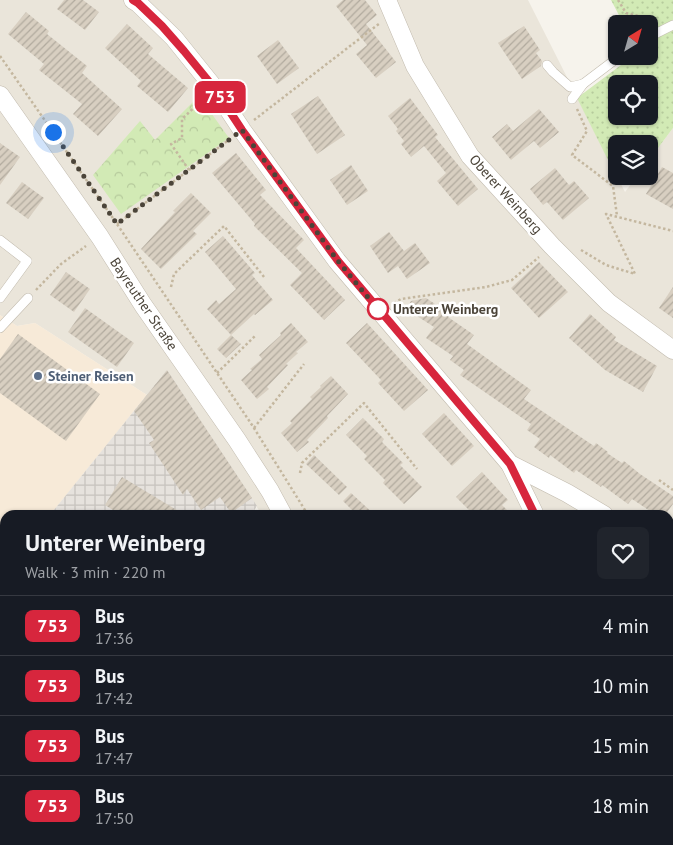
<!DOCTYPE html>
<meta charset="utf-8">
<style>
body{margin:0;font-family:"PT Sans",sans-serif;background:#20242c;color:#f1f3f6;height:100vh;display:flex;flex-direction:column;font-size:19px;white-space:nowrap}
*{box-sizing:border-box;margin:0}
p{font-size:16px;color:#9ea1a6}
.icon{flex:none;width:28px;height:28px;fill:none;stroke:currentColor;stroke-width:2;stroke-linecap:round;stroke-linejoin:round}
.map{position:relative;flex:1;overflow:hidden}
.panel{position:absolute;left:0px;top:510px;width:674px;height:335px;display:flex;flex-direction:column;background:#171b24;border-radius:15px 15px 0 0;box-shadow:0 1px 4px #0004}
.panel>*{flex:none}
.badge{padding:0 10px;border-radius:8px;font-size:18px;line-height:32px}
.needle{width:32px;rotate:37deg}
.controls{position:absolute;left:608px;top:15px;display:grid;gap:10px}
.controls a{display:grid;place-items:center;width:50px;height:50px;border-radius:8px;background:#171b24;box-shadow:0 1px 4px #0004;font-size:25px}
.you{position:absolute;width:25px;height:25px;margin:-12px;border:4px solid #fff;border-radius:50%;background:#1a73e8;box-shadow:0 0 0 8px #1a73e833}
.map>.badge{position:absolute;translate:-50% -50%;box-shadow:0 0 0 2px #fff}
.round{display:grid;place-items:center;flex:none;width:52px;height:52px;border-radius:8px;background:#20242c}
.headline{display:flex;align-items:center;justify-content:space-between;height:85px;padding:0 25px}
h1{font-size:24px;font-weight:700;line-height:38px}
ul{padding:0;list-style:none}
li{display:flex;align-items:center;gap:15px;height:60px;padding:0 25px;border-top:1px solid #363941}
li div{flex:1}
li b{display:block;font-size:19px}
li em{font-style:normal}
li .badge{min-width:55px;font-weight:700;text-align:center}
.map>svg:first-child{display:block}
.residential{fill:#eae5da}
.commercial{fill:#f7ead8}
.industrial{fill:url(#industrial-grid)}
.grass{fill:url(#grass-dots);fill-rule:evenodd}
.park{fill:url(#park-crowns)}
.building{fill:url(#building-hatch)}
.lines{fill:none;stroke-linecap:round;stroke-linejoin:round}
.lane-casing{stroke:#c2bbae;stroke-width:10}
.street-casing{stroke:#c2bbae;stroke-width:19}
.path{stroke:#c4b79f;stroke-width:2.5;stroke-dasharray:2.5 2.5;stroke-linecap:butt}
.lane{stroke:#fff;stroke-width:9}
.street{stroke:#fff;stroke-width:18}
.line-casing{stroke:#fff;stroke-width:11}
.line{stroke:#d7263d;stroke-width:8}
.walk{stroke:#4b4439;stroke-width:5;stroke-dasharray:0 9}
.stop-dot{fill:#fff;stroke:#d7263d;stroke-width:2.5}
.service-dot{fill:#5c6f8a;stroke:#fff;stroke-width:2}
.labels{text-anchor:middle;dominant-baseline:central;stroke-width:5;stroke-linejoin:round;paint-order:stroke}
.street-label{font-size:14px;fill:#4b4439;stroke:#fff}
.stop-label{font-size:14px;font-weight:bold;fill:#4b4439;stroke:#fff;text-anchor:start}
.service-label{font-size:14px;font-weight:bold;fill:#4e5e75;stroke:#fff;text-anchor:start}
</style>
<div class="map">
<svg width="673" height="845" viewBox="0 0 673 845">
<defs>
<pattern id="industrial-grid" width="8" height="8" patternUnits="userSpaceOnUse" patternTransform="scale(1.25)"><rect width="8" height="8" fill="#e6e2dd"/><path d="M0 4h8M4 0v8" fill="none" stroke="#c7c3be"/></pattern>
<pattern id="grass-dots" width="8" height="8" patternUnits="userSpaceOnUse" patternTransform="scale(1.25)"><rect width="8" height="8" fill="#d2eab5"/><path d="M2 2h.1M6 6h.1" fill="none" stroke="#b6ca9c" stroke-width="1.8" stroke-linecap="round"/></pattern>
<pattern id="park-crowns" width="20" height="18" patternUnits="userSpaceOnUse" patternTransform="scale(1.25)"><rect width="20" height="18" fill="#d2eab5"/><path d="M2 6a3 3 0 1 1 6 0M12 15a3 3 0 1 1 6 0" fill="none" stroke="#b6ca9c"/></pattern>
<pattern id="building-hatch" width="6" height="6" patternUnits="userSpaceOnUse" patternTransform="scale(1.25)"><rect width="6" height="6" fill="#d8cfc1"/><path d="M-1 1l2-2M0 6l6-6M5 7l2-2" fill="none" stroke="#b1aa9e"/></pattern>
</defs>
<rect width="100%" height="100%" fill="#f6f3ec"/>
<g class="residential">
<polygon points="0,0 528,0 625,192 637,176 649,176 649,160 673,128 673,845 371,845 374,840 669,840 669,515 262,515 167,370 147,395 35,323 17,326 0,315"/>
<polygon points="0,723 5,726 5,840 270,840 293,845 0,845"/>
</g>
<g class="commercial">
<polygon points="0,315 17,326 35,323 147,395 50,515 5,515 5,726 0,723"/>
<polygon points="270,840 374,840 371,845 293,845"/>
</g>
<polygon class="industrial" points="167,370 257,506 251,515 50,515"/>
<path class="grass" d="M611,0h62v128l-24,32v-16h-33v32l-39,-78 56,-42h16v-12l9,-7 -9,-7v-6h-19l-8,-3zM616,84h33v32h-33z"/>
<polygon class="park" points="199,96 229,138 121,214 93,175 140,121 155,140"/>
<g class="building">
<polygon points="64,0 83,0 99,12 85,30 57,9"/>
<polygon points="343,0 365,0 377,15 366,24 396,62 376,78 356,54 367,45 336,6"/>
<polygon points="26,12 49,31 47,34 87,66 82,73 122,109 98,136 73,114 82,104 39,70 44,64 8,34"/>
<polygon points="127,24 153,48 148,54 188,88 168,112 137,86 141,81 105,48"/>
<polygon points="524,26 540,50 536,53 542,61 541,66 522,79 498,43"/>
<polygon points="278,40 299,68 277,84 257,56"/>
<polygon points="318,96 345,135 317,154 291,114"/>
<polygon points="410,98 438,135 435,137 478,189 458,206 437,181 446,173 424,146 411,157 401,144 404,141 396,131 398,129 388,116"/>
<polygon points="539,109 559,132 540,148 534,141 511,160 492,137 507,124 513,131"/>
<polygon points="0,143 20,157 0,185"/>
<polygon points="236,153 266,190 260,195 304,240 296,248 345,300 324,320 290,285 302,273 254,226 255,224 212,173"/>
<polygon points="351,165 368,191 347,205 330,180"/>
<polygon points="662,167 673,173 673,209 646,194"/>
<polygon points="555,168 569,185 574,181 589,198 563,220 547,202 543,205 530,189"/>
<polygon points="22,182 44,198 28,219 6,203"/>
<polygon points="191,193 211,213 193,231 197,234 161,269 141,249 175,212 173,211"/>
<polygon points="389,232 404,251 415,243 430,263 407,279 398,266 388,273 370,246"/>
<polygon points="223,236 255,273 252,275 273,300 255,315 254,314 231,335 207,309 216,300 219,304 236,289 205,252"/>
<polygon points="539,262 568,292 539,318 511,288"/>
<polygon points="66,272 90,289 74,312 50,295"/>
<polygon points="673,287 673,318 659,308"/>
<polygon points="426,298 450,314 448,317 474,335 467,344 531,390 524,399 594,446 596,443 608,452 607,453 622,463 624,461 640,474 673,496 673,504 665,515 656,515 632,499 628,504 602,485 601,487 576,470 574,473 550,455 549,458 534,447 540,439 527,430 531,424 460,375 464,370 450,360 453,356 426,338 434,327 406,309 411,301"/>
<polygon points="85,308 134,343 117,367 68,332"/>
<polygon points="590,314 616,337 614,340 657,366 643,392 605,370 569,338"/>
<polygon points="291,323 308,342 296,352 298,353 286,364 288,365 267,387 269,389 257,399 241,380 252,370 250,369 262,359 259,355 281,335 280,333"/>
<polygon points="367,323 428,390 404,411 378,383 381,380 346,343"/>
<polygon points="18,334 100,394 66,441 0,393 0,359"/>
<polygon points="231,335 241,344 226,358 217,349"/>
<polygon points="167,370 252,498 231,513 220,497 201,510 187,489 183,495 149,443 154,440 134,411"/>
<polygon points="331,376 348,394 327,416 328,418 307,440 309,442 297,452 281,433 292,423 290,421 312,399 310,397 321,387 320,386"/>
<polygon points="444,413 474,446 452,466 422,434"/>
<polygon points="363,418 384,439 382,442 403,463 400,465 422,487 404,504 383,483 385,480 364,459 367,456 346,435"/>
<polygon points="314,455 347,487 339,495 306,464"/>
<polygon points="482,472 508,500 502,505 512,515 474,515 456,497"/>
<polygon points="122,477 185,515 121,515 105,505"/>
<polygon points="351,493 375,515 357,515 343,501"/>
</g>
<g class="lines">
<defs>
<g id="lane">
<polyline points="649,37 673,25"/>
<polyline points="547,65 553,72 570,87 583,84"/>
<polyline points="572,99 583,84 620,56"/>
<polyline points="0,240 27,261 0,298"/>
<polyline points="0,328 28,298"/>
<polyline points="265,845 268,840"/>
<polyline points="347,845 350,840"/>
</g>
<g id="street">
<polyline points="133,0 138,3 174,38 215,89 242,130 337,261 510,464 567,493 604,515"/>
<polyline points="387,0 415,66 470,156 552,246 609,303 673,350"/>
<polyline points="0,95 100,237 143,305 237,440 270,491 283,515"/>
<polyline points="510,464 535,515"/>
<polyline points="669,553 673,556"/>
<polyline points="669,696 673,699"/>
<polyline points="0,740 5,742"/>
<polyline points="213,840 228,845"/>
<polyline points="445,840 448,845"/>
<polyline points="131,845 132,840"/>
</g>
</defs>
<use href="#lane" class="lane-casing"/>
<use href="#street" class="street-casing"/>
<g class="path">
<polyline points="618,0 626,13 655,20"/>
<polyline points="0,56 117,224 254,428 308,515"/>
<polyline points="577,109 587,131 572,155 613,186 617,216"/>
<polyline points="254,120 380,23"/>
<polyline points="189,170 171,144 182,138 182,119 203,99"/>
<polyline points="117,224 230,139"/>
<polyline points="581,250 606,265 635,274 606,214 673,231"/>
<polyline points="171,287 174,274 224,226 264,277"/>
<polyline points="36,290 61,264 86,246"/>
<polyline points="394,303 401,299 486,287 512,280 539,257"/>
<polyline points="217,373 255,336"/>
<polyline points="254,428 304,364"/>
<polyline points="300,473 302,463 364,403 417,469"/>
<polyline points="659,480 673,490"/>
<polyline points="669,526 673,519"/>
<polyline points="467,840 469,845"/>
<polyline points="499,845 501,840"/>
<polyline points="610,845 614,840"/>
</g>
<use href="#lane" class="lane"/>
<use href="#street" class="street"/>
</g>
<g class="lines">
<defs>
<polyline id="line" points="133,0 138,3 162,26 184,51 215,89 242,130 338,261 510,464 535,515"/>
</defs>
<use href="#line" class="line-casing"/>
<use href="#line" class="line"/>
<polyline class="walk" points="53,132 117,224 242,130 338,261 380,312 378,309"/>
</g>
<circle class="stop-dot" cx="378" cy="309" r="10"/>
<circle class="service-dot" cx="38" cy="376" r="5"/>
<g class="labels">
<g class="street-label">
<text transform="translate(506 194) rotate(48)">Oberer Weinberg</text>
<text transform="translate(144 304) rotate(56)">Bayreuther Straße</text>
</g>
<g class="stop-label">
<text x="393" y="309">Unterer Weinberg</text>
</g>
<g class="service-label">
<text x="48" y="376">Steiner Reisen</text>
</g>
</g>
</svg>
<div class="controls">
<a><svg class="needle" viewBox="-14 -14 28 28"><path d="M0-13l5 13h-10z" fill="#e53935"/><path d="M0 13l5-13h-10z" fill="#9ea1a6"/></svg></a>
<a><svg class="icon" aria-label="locate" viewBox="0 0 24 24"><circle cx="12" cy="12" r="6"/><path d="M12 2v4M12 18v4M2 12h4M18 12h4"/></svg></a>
<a><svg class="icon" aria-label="layers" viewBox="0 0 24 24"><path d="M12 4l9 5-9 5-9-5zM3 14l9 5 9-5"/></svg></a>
</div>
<div class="you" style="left:53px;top:132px"></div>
<b class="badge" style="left:220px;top:97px;background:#d7263d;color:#fff">753</b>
<section class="panel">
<div class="headline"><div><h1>Unterer Weinberg</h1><p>Walk · 3 min · 220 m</p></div><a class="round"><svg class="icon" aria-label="heart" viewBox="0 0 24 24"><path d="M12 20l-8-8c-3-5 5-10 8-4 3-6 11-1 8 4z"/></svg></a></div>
<ul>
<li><span class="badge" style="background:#d7263d;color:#fff">753</span><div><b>Bus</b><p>17:36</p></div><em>4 min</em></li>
<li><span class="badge" style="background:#d7263d;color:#fff">753</span><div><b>Bus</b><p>17:42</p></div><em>10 min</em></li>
<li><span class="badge" style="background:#d7263d;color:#fff">753</span><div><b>Bus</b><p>17:47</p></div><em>15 min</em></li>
<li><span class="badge" style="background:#d7263d;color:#fff">753</span><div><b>Bus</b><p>17:50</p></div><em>18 min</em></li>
</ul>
</section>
</div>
